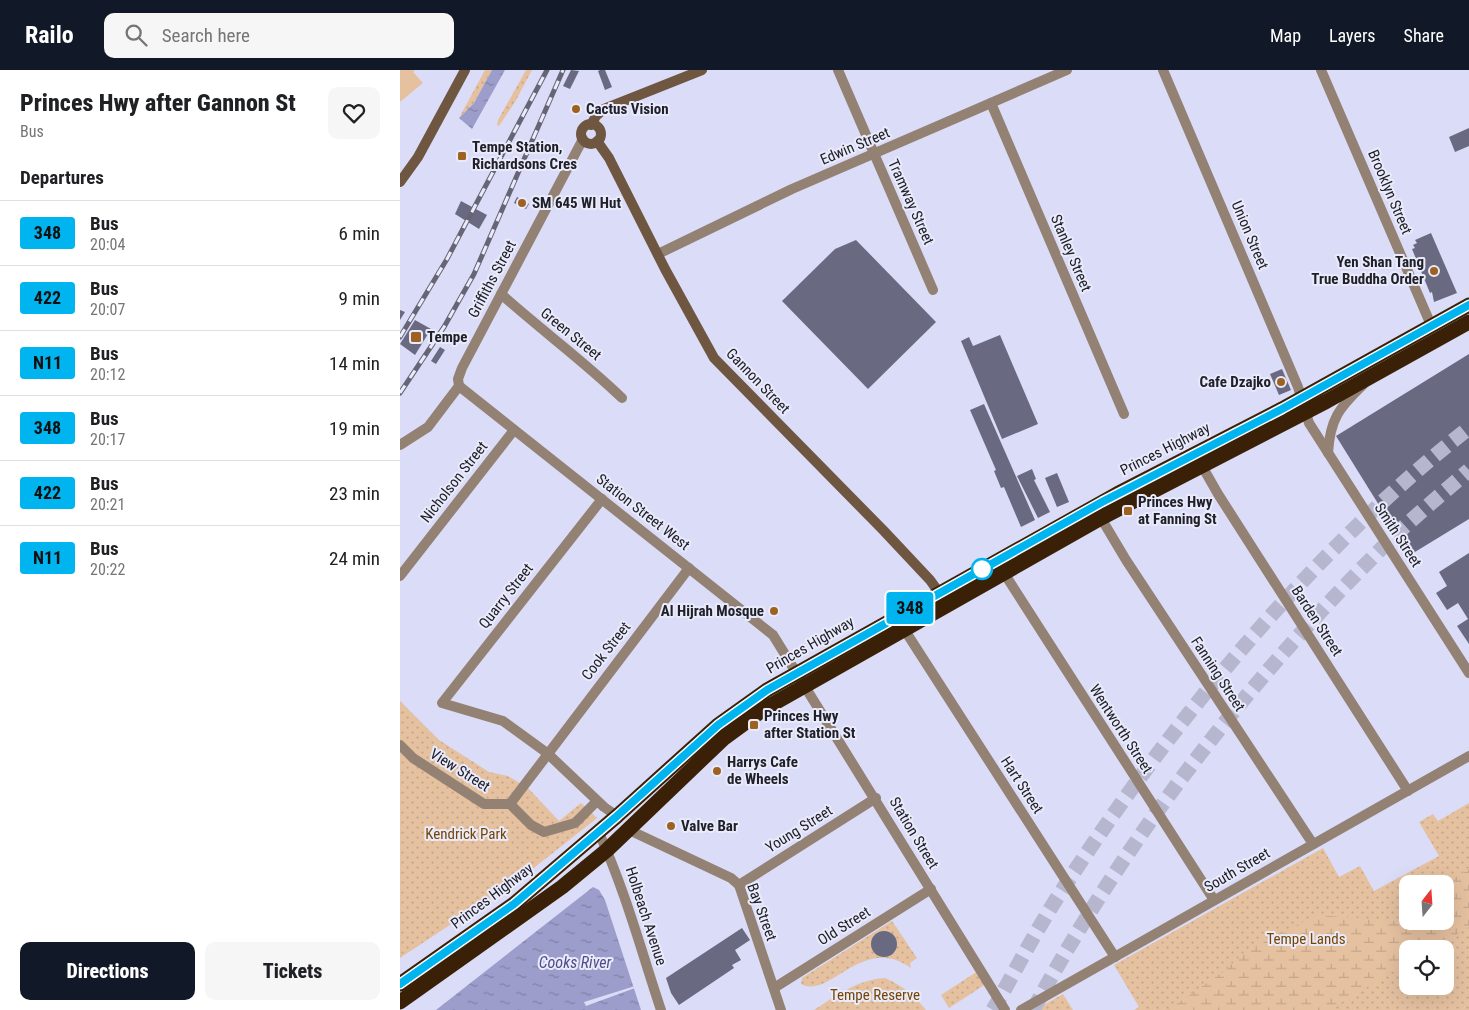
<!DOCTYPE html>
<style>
body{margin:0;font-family:"Roboto Condensed",sans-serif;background:#f6f6f6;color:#202124;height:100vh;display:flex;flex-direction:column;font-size:19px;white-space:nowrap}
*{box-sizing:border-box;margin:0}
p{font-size:16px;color:#757577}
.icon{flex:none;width:28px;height:28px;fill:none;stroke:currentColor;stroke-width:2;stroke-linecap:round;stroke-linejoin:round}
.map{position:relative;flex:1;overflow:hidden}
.sheet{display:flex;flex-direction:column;background:#fff;width:400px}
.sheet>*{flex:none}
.badge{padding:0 10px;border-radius:4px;font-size:18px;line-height:32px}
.needle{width:32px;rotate:17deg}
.fabs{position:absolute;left:999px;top:805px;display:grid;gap:10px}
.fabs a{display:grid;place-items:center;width:55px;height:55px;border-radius:10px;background:#fff;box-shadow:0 5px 20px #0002;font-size:25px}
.map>.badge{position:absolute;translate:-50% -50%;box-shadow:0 0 0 2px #fff}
h2{padding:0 20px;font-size:19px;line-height:45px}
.round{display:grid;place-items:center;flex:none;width:52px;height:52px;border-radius:10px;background:#f6f6f6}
.summary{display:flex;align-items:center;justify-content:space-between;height:85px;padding:0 20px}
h1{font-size:24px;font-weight:800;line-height:38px}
.cta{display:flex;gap:10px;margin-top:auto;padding:10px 20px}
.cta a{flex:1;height:58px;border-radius:10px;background:#111827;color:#fff;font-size:20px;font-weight:800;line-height:58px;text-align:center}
.cta a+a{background:#f6f6f6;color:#202124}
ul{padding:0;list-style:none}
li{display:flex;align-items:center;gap:15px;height:65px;padding:0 20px;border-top:1px solid #e0e0e0}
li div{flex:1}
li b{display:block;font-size:19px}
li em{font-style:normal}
li .badge{min-width:55px;font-weight:700;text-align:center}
header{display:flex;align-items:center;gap:30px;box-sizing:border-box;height:70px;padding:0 25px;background:#111827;color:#fff}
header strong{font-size:24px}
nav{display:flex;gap:28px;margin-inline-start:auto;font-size:18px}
.search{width:350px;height:45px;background:#f6f6f6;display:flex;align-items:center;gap:12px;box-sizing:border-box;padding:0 18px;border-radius:10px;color:#757577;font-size:19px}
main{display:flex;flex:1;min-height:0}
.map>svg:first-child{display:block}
.grass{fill:url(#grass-dots);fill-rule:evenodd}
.wetland{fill:url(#wetland-marsh)}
.garden{fill:#e5c1a0}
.water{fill:url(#water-ripples)}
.pier{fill:#dbdcf7}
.building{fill:#696981}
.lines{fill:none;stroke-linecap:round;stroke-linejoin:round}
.highway-tunnel{stroke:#b6b6ce;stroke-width:15;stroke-dasharray:15 8;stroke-linecap:butt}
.street{stroke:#938273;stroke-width:10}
.secondary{stroke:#6e5640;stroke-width:10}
.highway{stroke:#392006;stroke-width:15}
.rail-casing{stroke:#656575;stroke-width:5}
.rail{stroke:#e9eafa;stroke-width:3;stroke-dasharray:9;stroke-linecap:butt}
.line-casing{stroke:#fff;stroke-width:11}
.line{stroke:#00b5ef;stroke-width:8}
.poi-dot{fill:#9d6222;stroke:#e9eafa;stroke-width:2}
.stop-dot{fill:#fff;stroke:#00b5ef;stroke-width:2.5}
.labels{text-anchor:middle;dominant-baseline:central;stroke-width:4;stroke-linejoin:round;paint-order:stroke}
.poi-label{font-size:15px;font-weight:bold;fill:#20202a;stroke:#e9eafa;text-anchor:start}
.street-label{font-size:15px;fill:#20202a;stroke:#e9eafa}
.park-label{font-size:15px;fill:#764403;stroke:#e9eafa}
.water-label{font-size:16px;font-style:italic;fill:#4f4c89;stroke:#e9eafa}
</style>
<header>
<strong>Railo</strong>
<div class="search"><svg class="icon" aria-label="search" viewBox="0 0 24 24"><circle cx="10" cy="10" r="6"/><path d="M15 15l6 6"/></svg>Search here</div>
<nav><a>Map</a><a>Layers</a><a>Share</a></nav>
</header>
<main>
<section class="sheet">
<div class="summary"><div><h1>Princes Hwy after Gannon St</h1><p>Bus</p></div><a class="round"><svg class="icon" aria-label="heart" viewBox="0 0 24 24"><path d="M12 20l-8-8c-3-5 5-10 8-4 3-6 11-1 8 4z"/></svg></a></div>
<h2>Departures</h2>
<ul>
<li><span class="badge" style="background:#00b5ef;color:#111">348</span><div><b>Bus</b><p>20:04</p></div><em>6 min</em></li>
<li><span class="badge" style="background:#00b5ef;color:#111">422</span><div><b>Bus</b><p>20:07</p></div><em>9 min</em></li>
<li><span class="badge" style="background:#00b5ef;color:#111">N11</span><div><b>Bus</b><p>20:12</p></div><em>14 min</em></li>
<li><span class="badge" style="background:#00b5ef;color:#111">348</span><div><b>Bus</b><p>20:17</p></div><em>19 min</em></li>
<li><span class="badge" style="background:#00b5ef;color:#111">422</span><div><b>Bus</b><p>20:21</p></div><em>23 min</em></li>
<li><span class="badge" style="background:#00b5ef;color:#111">N11</span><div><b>Bus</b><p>20:22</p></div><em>24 min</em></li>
</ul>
<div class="cta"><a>Directions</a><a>Tickets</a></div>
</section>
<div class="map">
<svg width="1069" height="940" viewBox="0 0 1069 940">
<defs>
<pattern id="grass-dots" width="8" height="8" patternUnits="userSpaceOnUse" patternTransform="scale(1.25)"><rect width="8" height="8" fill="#e5c1a0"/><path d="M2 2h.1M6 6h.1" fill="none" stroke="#c4a68a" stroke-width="1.8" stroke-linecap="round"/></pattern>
<pattern id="wetland-marsh" width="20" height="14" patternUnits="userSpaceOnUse" patternTransform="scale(1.25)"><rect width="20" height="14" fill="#e5c1a0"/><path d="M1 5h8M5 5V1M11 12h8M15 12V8" fill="none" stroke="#c4a68a"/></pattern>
<pattern id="water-ripples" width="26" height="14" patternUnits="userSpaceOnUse" patternTransform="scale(1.25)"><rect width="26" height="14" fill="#9d9dcc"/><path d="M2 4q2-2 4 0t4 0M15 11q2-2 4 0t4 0" fill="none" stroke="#8080a6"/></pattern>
</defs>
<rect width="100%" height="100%" fill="#dbdcf7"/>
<g class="grass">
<polygon points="85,0 92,0 74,33 59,48"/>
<polygon points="126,0 132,0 115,32 99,56 97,55 98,50"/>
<polygon points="0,631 39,670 89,702 108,706 128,718 159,751 181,733 197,748 125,805 0,888"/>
<path d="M1069,733v207h-335l5,-3 -25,-42 209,-117 16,29 21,-11 14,25 65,-35 -20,-34 14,-8 5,7zM1008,814h37v37h-37zM1008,879h37v37h-37z"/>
<path d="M492,851l25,37 -7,5 1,5c-49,-35 -81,32 -110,16l1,-6z"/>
<polygon points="581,899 589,912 549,938 541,925"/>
<path d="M485,908c18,8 29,17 41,32h-112c23,-15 43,-30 71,-32z"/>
<polygon points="663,924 673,940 635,940"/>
</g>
<polygon class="wetland" points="1069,799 1069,857 1032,879 1008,879 1007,893 929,940 768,940 824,901 850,877 918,845 994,851 1007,847 1008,851 1045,851 1045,814"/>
<polygon class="garden" points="0,0 15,0 13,2 23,13 0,32"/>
<g class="water">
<polygon points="92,0 105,0 72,59 59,48 74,33"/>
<polygon points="193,817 199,820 205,830 241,940 36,940"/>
</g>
<polygon class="pier" points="235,916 235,918 186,936 184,932"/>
<g class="building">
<polygon points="171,0 179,1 170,19 163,16"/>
<polygon points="200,0 205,0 212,17 205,20 198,1"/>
<polygon points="1069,58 1069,76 1055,82 1049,67"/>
<polygon points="117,127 129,134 126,139 114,133"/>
<polygon points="61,131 87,145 79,159 55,144"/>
<polygon points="1031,163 1057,223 1034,232 1032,222 1030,223 1012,179 1015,178 1013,175 1017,173 1015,170"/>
<polygon points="456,170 536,252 468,319 382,231 435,179"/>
<polygon points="0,240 5,242 0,250"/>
<polygon points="15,250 31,259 15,285 0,274"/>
<polygon points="600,265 638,354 602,369 561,271 569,267 573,276"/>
<polygon points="40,277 45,280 36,294 31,291"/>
<polygon points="1069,284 1069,449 1010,485 936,366"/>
<polygon points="882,299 891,320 879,325 870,304"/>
<polygon points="584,334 635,450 621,457 604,417 601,418 594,401 596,400 570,340"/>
<polygon points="632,399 636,409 634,410 650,442 638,448 617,406"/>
<polygon points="657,403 669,432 657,437 645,408"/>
<polygon points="1069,483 1069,574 1057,556 1068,549 1058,533 1047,540 1036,523 1047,516 1039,502"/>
<polygon points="342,858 350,870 335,880 341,890 332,895 334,898 279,935 271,923 266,908"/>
<circle cx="484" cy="874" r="13"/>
</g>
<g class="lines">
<g class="highway-tunnel">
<path d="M593,940c21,-37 41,-76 64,-112 109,-169 253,-346 412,-470"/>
<path d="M633,940c93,-172 213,-327 351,-464 27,-27 57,-51 85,-76"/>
</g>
<g class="street">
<polyline points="438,0 533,220"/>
<polyline points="763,0 898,317 909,353 1069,603"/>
<polyline points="921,0 1031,255"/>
<polyline points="591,33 724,344"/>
<polyline points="258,184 392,119 667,0"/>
<path d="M101,224c40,36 83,67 121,104"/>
<polyline points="59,316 373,565 605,940"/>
<polyline points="0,375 28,357 59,316 58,309 62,298 183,69"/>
<path d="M928,383c2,-34 11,-45 35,-68"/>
<polyline points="802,396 818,424 1008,721"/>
<polyline points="202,429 42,633 103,651 147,683 204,737 217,746"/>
<polyline points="701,448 726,490 913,774"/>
<polyline points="604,503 814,830"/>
<polyline points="0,506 114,360"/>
<polyline points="504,559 715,887"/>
<polyline points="0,675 13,688 84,734 110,734 131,755 144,762 175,753 197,731"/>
<polyline points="110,734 289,498"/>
<polyline points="227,759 331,808 339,815 381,940"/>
<path d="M199,763c26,57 42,117 62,177"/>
<polyline points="339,815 476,728"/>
<polyline points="374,918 531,819"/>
<polyline points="621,940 1069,686"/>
</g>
<g class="secondary">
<circle cx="191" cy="64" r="10"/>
<polyline points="191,55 196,46 204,39 302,0"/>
<polyline points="197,71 209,88 265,199 314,288 484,461 530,510 543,528"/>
<polyline points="0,112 18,87 65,0"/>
</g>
<g class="highway">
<polyline points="0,914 114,834 217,746 318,655 367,620 717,424 882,339 1069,235"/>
<polyline points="0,932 162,817 207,780 323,669 364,639 701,448 927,331 1069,252"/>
</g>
<defs>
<g id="rail">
<polyline points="0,267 47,189 147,0"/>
<polyline points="0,323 44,257 74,204 163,0"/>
</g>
</defs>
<use href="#rail" class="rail-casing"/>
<use href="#rail" class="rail"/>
</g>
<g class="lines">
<defs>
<polyline id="line" points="0,914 114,834 217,746 318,655 367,620 702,432 882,339 1069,235"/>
</defs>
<use href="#line" class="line-casing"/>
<use href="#line" class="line"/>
</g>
<g class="poi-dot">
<circle cx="176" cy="39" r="5"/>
<rect x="57" y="81" width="10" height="10" rx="2.5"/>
<circle cx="122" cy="133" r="5"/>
<circle cx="1034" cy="201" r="5"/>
<rect x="10" y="261" width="12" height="12" rx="2.5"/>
<circle cx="881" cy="312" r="5"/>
<rect x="723" y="436" width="10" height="10" rx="2.5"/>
<circle cx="374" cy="541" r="5"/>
<rect x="349" y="650" width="10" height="10" rx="2.5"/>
<circle cx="317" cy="701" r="5"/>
<circle cx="271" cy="756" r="5"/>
</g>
<circle class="stop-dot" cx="582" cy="499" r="10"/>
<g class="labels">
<g class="poi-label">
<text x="186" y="39">Cactus Vision</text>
<text x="72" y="77">Tempe Station,<tspan x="72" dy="17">Richardsons Cres</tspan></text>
<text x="132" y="133">SM 645 WI Hut</text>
<text x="1024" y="192" text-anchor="end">Yen Shan Tang<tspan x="1024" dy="17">True Buddha Order</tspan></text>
<text x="27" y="267">Tempe</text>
<text x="871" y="312" text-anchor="end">Cafe Dzajko</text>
<text x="738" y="432">Princes Hwy<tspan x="738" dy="17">at Fanning St</tspan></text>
<text x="364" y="541" text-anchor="end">Al Hijrah Mosque</text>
<text x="364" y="646">Princes Hwy<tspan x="364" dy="17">after Station St</tspan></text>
<text x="327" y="692">Harrys Cafe<tspan x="327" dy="17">de Wheels</tspan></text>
<text x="281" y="756">Valve Bar</text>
</g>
<g class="street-label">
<text transform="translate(455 76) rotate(-23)">Edwin Street</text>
<text transform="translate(990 122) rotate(67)">Brooklyn Street</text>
<text transform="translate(511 132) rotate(66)">Tramway Street</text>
<text transform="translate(850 165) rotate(67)">Union Street</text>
<text transform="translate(671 183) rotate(67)">Stanley Street</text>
<text transform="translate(92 209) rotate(-62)">Griffiths Street</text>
<text transform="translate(171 264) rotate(39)">Green Street</text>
<text transform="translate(358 311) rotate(46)">Gannon Street</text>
<text transform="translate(765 379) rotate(-27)">Princes Highway</text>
<text transform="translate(54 412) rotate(-52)">Nicholson Street</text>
<text transform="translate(243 442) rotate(38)">Station Street West</text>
<text transform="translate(998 465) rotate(57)">Smith Street</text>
<text transform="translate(106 526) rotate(-52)">Quarry Street</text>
<text transform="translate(917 551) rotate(57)">Barden Street</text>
<text transform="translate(410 575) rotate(-30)">Princes Highway</text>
<text transform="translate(206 581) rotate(-52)">Cook Street</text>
<text transform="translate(818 604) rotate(57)">Fanning Street</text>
<text transform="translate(721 659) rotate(57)">Wentworth Street</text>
<text transform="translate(60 700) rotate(32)">View Street</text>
<text transform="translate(622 715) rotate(57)">Hart Street</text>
<text transform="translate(399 759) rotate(-32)">Young Street</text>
<text transform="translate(514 763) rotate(59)">Station Street</text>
<text transform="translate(837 800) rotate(-30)">South Street</text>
<text transform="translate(92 826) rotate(-37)">Princes Highway</text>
<text transform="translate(362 842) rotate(70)">Bay Street</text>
<text transform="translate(246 846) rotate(72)">Holbeach Avenue</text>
<text transform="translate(444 856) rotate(-32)">Old Street</text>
</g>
<g class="park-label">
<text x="66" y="764">Kendrick Park</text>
<text x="906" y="869">Tempe Lands</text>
<text x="475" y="925">Tempe Reserve</text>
</g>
<g class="water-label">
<text x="175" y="892">Cooks River</text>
</g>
</g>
</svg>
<div class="fabs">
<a><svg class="needle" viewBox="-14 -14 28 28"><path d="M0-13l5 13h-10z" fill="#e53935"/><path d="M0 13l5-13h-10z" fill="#757577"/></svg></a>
<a><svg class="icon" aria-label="locate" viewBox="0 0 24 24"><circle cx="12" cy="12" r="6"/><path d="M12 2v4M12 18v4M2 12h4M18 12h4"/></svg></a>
</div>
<b class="badge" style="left:510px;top:538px;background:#00b5ef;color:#111">348</b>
</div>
</main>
